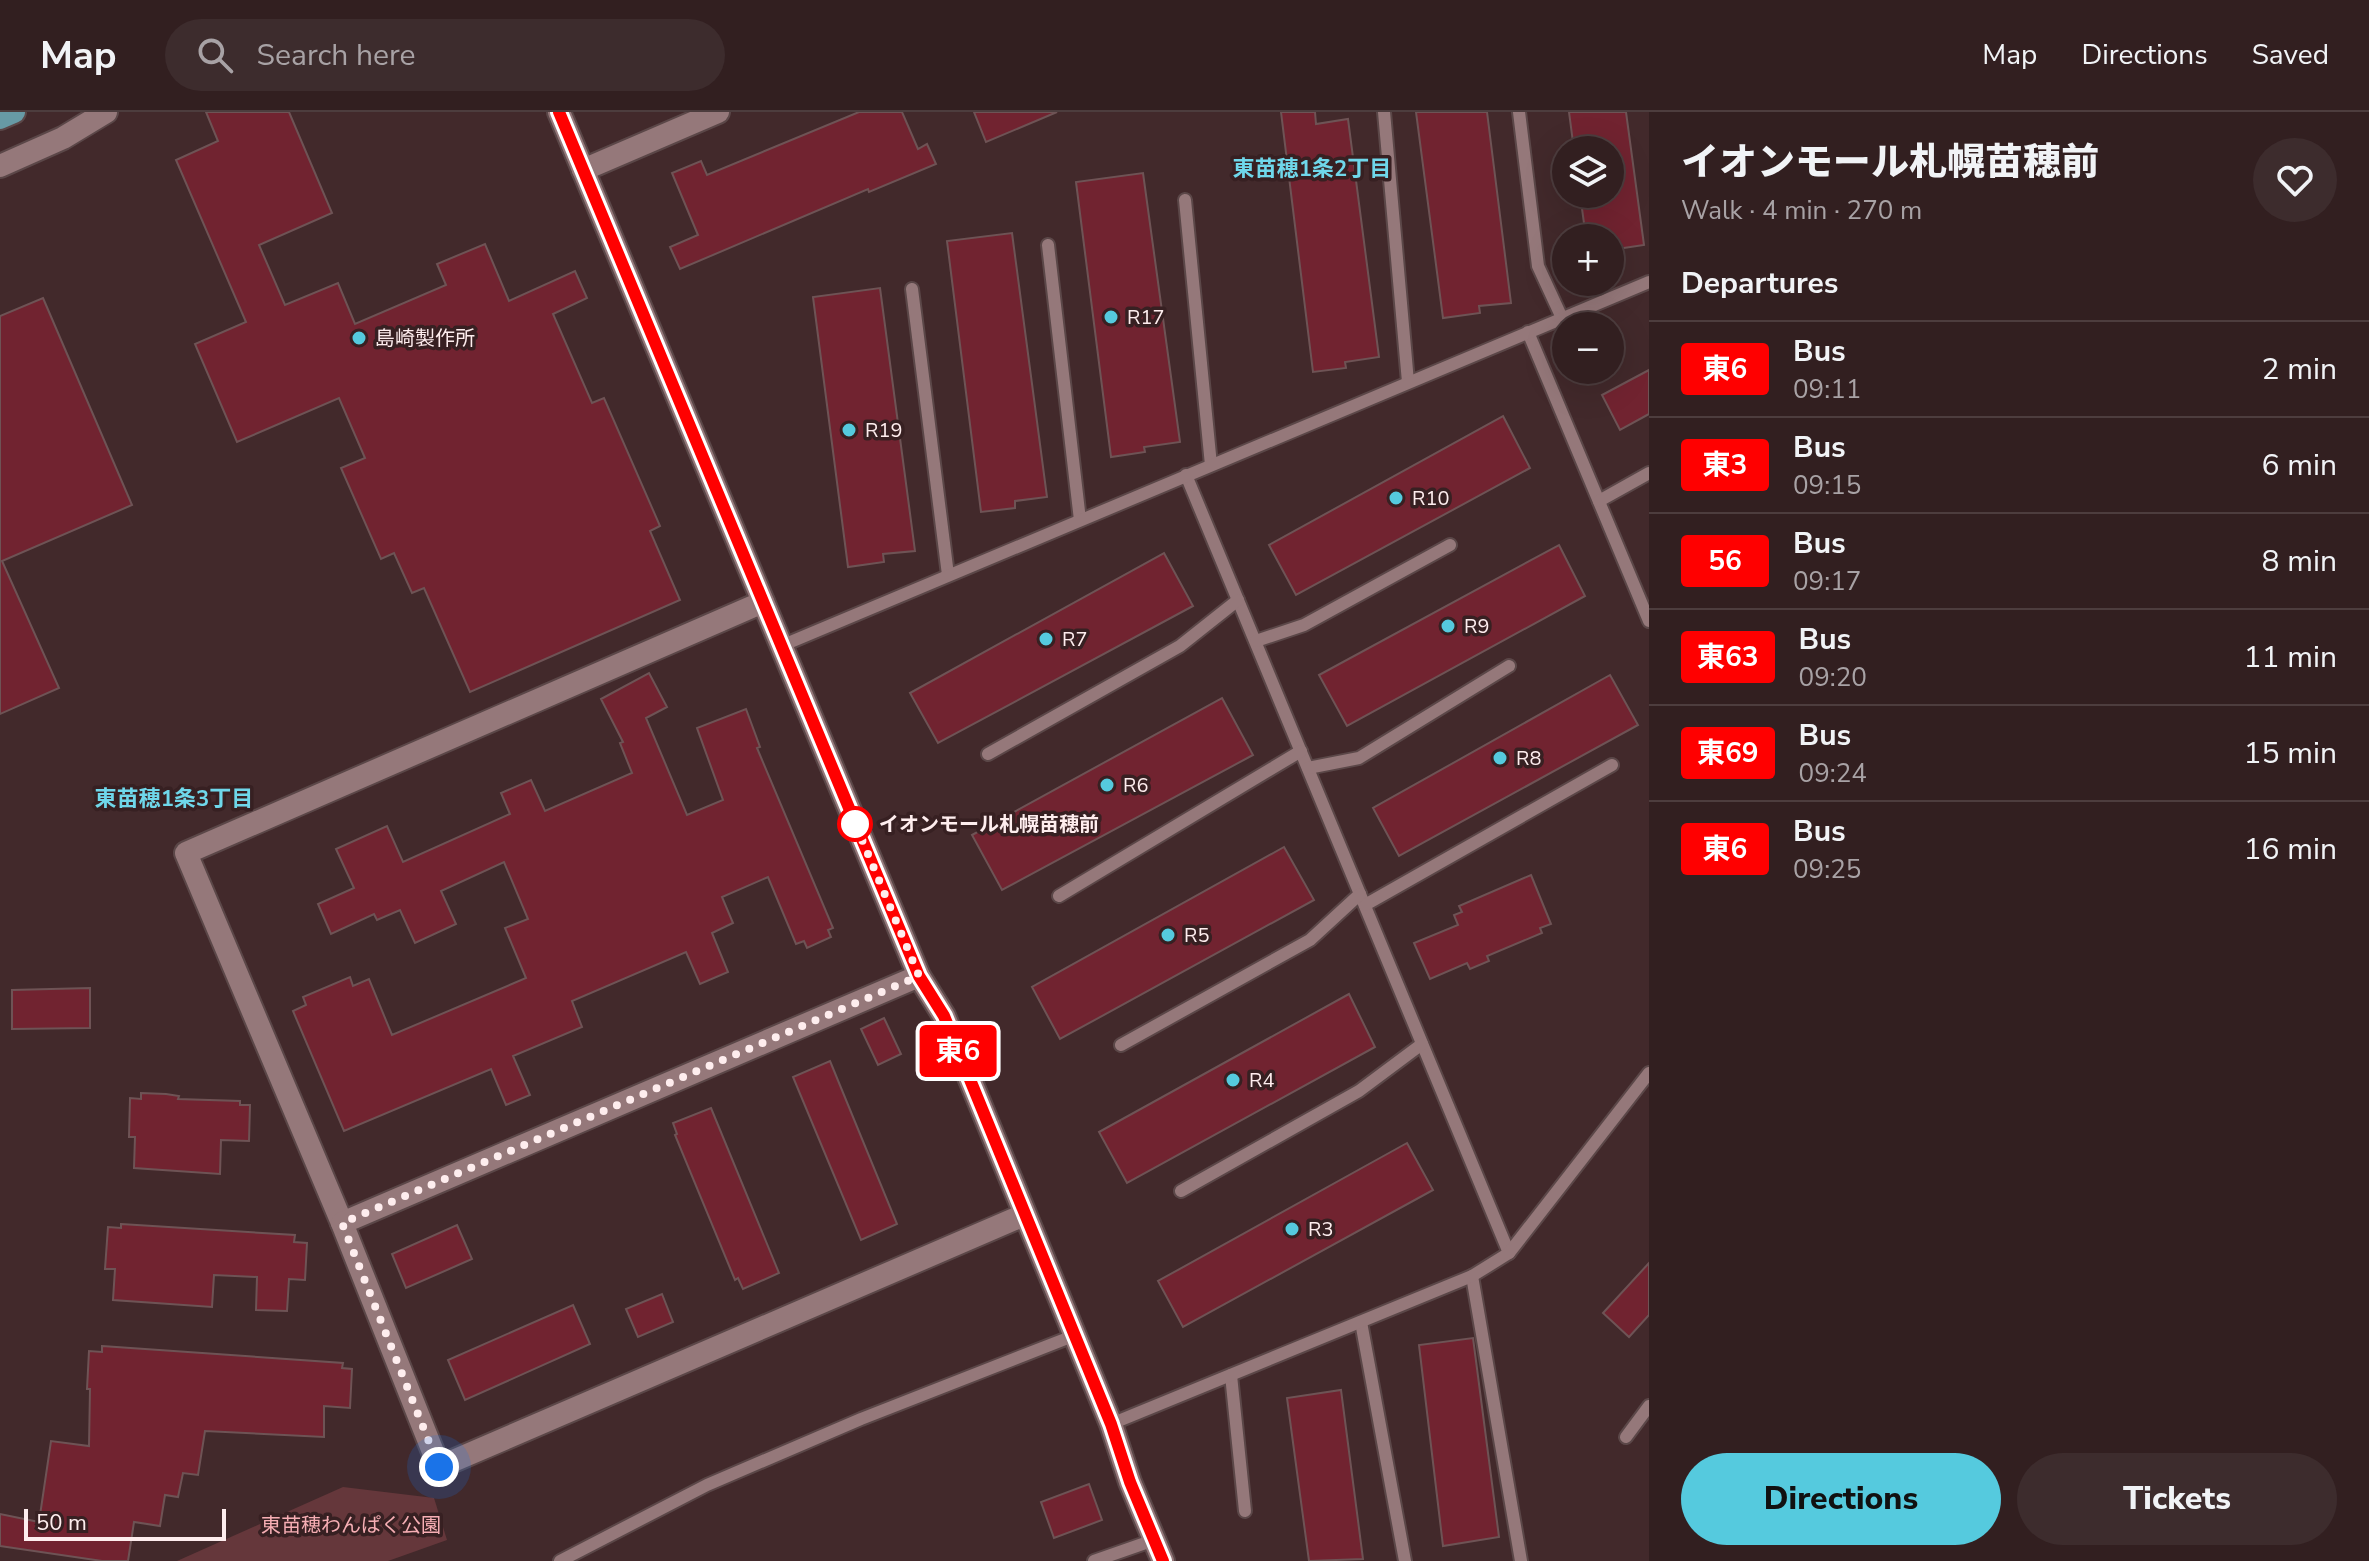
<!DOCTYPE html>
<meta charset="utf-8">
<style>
body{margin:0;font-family:"Nunito Sans","Noto Sans JP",sans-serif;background:#3d2c2d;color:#f1f3f6;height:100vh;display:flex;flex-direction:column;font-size:30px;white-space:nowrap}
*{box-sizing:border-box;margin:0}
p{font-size:26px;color:#a8a2a5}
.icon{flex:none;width:44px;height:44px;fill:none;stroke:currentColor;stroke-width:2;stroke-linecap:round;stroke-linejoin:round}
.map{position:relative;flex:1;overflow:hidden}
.panel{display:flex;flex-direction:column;background:#321f20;width:720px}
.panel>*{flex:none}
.badge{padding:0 16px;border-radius:6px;font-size:28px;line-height:52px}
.controls{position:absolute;left:1552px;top:24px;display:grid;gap:16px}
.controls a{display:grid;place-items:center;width:72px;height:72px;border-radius:50%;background:#321f20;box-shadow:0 8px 32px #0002,0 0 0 2px #4d3d3e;font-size:40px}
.scale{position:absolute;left:24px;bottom:20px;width:202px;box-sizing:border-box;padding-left:8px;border:4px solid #feedee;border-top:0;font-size:22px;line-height:28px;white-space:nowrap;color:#feedee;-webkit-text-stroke:6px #372022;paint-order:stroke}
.you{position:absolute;width:40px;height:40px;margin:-20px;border:6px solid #fff;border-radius:50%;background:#1a73e8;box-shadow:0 0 0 12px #1a73e833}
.map>.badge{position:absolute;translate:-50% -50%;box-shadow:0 0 0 4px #fff}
h2{padding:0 32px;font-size:30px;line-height:72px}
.round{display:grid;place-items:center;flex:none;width:84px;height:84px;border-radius:42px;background:#3d2c2d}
.headline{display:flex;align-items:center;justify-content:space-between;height:136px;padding:0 32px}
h1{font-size:38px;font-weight:800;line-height:60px}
.primary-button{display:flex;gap:16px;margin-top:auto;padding:16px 32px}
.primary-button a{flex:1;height:92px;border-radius:48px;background:#55cade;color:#111;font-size:32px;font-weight:800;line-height:92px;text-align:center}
.primary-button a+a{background:#3d2c2d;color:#f1f3f6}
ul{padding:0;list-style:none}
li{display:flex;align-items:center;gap:24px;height:96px;padding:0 32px;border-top:2px solid #4d3d3e}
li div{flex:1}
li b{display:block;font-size:30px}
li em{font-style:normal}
li .badge{min-width:88px;font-weight:700;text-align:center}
header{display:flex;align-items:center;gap:48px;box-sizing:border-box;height:112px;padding:0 40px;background:#321f20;border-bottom:2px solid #4d3d3e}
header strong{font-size:38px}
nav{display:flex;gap:44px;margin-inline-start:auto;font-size:28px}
.search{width:560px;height:72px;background:#3d2c2d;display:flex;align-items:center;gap:20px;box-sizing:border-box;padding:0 28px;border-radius:44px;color:#a8a2a5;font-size:30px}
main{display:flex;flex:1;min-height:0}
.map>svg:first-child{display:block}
.green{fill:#65373b}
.building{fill:#712330;stroke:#6e5355;stroke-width:2}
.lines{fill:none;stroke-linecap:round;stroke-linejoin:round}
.service-casing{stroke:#5b4748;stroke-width:16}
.minor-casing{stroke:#5b4748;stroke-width:26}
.tertiary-casing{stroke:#5b4748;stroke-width:26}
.primary-casing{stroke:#5b4748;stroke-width:26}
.service{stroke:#95787a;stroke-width:12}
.minor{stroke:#95787a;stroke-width:22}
.tertiary{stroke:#95787a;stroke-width:22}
.primary{stroke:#679aa5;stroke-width:22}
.line-casing{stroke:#fff;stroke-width:18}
.line{stroke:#f00;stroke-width:12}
.walk{stroke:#feedee;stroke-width:8;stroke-dasharray:0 14.4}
.poi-dot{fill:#55cade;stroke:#372022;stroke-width:3}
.stop-dot{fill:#fff;stroke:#f00;stroke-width:4}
.labels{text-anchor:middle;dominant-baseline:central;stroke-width:7;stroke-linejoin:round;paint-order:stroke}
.poi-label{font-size:20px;fill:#feedee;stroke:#372022;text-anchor:start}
.stop-label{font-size:20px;font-weight:bold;fill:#feedee;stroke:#372022;text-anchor:start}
.park-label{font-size:20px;fill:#f6aeb4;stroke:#372022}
.neighbourhood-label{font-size:22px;font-weight:bold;fill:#6fd7ea;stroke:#372022}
</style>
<header>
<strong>Map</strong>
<div class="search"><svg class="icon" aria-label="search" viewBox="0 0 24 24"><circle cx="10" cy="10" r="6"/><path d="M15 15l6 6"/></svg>Search here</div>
<nav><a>Map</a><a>Directions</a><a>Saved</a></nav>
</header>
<main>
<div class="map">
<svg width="1649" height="1449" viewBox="0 0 1649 1449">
<rect width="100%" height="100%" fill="#42292b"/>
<polygon class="green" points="343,1375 434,1386 447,1428 388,1449 177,1449"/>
<g class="building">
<polygon points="206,0 289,0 332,101 259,133 285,193 338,171 355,212 446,173 437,152 485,132 509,189 575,159 587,186 553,202 592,291 604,286 660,414 650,419 680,488 470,580 424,476 412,481 394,441 381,447 341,356 365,346 339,286 237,330 195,232 246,210 176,48 218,29"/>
<polygon points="859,0 902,0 918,37 927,32 936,52 869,80 868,77 680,157 670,135 698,123 672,61 701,49 707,63"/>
<polygon points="974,0 1057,0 986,30"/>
<polygon points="1281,0 1315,0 1316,12 1348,7 1379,245 1345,250 1346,256 1313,260"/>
<polygon points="1416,0 1487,0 1511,191 1479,194 1480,201 1443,206"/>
<polygon points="1569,0 1626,0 1644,133 1610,138 1610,126 1586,126 1580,82 1610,82 1610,38 1574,38"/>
<polygon points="1143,61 1180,330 1144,335 1145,340 1111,345 1076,70"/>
<polygon points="1012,121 1047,385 1015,389 1015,396 981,400 947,129"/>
<polygon points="880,176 915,439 883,442 884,450 848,455 813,185"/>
<polygon points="43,186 132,393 2,449 59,576 0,602 0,204"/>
<polygon points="1649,258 1649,302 1620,318 1602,283"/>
<polygon points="1503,304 1530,356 1296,483 1269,433"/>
<polygon points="1559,433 1585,484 1347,614 1319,563"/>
<polygon points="1164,441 1193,494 938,631 910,581"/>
<polygon points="649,561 667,595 646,606 687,703 723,688 697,616 746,597 760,635 757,636 833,816 828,818 831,825 807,836 804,829 796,832 768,765 722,785 733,811 712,821 728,860 700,872 686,840 572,889 582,915 513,944 530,983 506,993 491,957 344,1019 293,899 306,893 303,885 350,865 353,874 369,867 392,923 526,866 505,816 528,807 504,750 441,779 456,812 415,831 400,798 377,808 374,802 331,822 318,792 354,776 336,737 387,714 403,750 510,702 501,681 531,668 545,699 632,661 620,631 623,630 601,587"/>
<polygon points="1610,563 1638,613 1399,744 1373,696"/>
<polygon points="1222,586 1253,643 1002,778 972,723"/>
<polygon points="1284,735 1314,788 1060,927 1032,875"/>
<polygon points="1531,763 1551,812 1540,816 1542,821 1487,844 1489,849 1470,857 1467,851 1430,867 1414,831 1458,813 1454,803 1462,800 1459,794"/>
<polygon points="90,876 90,916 12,917 12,878"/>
<polygon points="1349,882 1375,935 1127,1071 1099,1020"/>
<polygon points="884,906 901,942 878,953 861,917"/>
<polygon points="830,949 897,1112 861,1128 793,965"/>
<polygon points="141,981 166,982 179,984 178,987 240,989 240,993 250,993 249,1029 221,1028 220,1062 134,1056 135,1025 129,1025 130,986 141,987"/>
<polygon points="711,996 779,1161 743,1177 738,1166 735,1168 675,1023 677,1022 673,1011"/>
<polygon points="1407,1031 1433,1078 1183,1215 1158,1169"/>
<polygon points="121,1112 295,1123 294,1130 307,1131 305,1168 289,1167 287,1199 256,1198 257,1165 214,1163 212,1195 113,1188 115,1157 105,1157 108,1115 121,1116"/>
<polygon points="457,1113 472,1147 406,1176 392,1142"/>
<polygon points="1649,1151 1649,1203 1629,1225 1603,1201"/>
<polygon points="662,1182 673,1210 638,1225 626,1197"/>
<polygon points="573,1193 590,1232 465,1288 448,1248"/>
<polygon points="1473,1226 1499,1425 1443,1434 1419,1233"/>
<polygon points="102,1234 343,1251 342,1256 352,1257 350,1296 324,1294 324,1325 205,1319 198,1363 183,1361 178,1385 165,1383 160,1414 134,1410 128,1449 102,1449 0,1434 0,1402 39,1410 51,1329 89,1334 90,1277 87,1277 89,1239 102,1240"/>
<polygon points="1341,1278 1363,1447 1309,1449 1287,1286"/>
<polygon points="1089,1372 1102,1408 1054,1426 1041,1390"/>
</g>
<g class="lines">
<defs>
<g id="service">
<polyline points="1384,0 1408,270"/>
<polyline points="1519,0 1538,154 1562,206"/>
<polyline points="1185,88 1211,353"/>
<polyline points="1048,133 1080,408"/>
<polyline points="912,177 948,463"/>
<polyline points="1528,220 1649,509"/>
<polyline points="1186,363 1509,1141"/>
<polyline points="1599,389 1649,361"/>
<polyline points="1256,529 1304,513 1450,433"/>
<polyline points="781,534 1649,170"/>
<polyline points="988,642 1180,534 1238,488"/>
<polyline points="1308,656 1359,646 1509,554"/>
<polyline points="1059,784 1301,639"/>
<polyline points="1365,793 1612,653"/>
<polyline points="1121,933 1310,828 1360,782"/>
<polyline points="1181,1079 1359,979 1422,932"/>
<polyline points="1472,1164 1521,1449"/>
<polyline points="1361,1210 1405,1449"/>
<polyline points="1231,1263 1245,1399"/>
<polyline points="1111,1312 1472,1164 1509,1141 1649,961"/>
<polyline points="1626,1325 1649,1294"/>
<polyline points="560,1449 707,1373 861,1307 1073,1224"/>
<polyline points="1094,1449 1154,1428"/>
</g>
<g id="minor">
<polyline points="0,54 63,26 106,0"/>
<polyline points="583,58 718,0"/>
<polyline points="763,490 186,741 342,1111 439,1355 1024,1103"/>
<polyline points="342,1111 919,864"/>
</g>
<polyline id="tertiary" points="559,0 919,864 944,904 1111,1312 1130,1370 1163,1449"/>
<polyline id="primary" points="0,6 14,0"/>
</defs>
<use href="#service" class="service-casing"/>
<use href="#minor" class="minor-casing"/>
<use href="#tertiary" class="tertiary-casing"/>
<use href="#primary" class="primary-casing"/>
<use href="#service" class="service"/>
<use href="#minor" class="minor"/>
<use href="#tertiary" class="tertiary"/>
<use href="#primary" class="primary"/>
</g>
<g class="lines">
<defs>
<polyline id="line" points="559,0 919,864 944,904 1111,1312 1130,1370 1163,1449"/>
</defs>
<use href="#line" class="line-casing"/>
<use href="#line" class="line"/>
<polyline class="walk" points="439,1355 342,1111 919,864 850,699 855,712"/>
</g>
<g class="poi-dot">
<circle cx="1111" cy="205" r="8"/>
<circle cx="359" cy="226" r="8"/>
<circle cx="849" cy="318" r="8"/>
<circle cx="1396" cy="386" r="8"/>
<circle cx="1448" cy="514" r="8"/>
<circle cx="1046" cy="527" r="8"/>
<circle cx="1500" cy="646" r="8"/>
<circle cx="1107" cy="673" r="8"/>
<circle cx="1168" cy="823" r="8"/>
<circle cx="1233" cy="968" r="8"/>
<circle cx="1292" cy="1117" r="8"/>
</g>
<circle class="stop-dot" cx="855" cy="712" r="16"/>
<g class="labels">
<g class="poi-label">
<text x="1127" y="205">R17</text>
<text x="375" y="226">島崎製作所</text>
<text x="865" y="318">R19</text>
<text x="1412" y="386">R10</text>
<text x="1464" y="514">R9</text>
<text x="1062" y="527">R7</text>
<text x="1516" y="646">R8</text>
<text x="1123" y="673">R6</text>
<text x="1184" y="823">R5</text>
<text x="1249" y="968">R4</text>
<text x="1308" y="1117">R3</text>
</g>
<g class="stop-label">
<text x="879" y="712">イオンモール札幌苗穂前</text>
</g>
<g class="park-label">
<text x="351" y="1413">東苗穂わんぱく公園</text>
</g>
<g class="neighbourhood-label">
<text x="1312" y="57">東苗穂1条2丁目</text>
<text x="174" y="687">東苗穂1条3丁目</text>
</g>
</g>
</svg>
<div class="controls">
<a><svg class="icon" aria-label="layers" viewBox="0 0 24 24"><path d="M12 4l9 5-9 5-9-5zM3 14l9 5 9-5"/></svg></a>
<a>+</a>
<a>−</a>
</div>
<div class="scale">50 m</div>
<div class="you" style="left:439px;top:1355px"></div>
<b class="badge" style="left:958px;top:939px;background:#f00;color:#fff">東6</b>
</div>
<section class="panel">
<div class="headline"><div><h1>イオンモール札幌苗穂前</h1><p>Walk · 4 min · 270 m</p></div><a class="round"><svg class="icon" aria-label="heart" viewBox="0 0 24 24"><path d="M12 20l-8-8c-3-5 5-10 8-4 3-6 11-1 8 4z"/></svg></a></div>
<h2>Departures</h2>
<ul>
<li><span class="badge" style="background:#f00;color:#fff">東6</span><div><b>Bus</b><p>09:11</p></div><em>2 min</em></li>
<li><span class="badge" style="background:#f00;color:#fff">東3</span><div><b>Bus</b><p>09:15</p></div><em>6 min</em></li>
<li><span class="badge" style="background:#f00;color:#fff">56</span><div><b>Bus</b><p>09:17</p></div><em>8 min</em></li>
<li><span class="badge" style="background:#f00;color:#fff">東63</span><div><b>Bus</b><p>09:20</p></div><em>11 min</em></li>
<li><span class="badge" style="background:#f00;color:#fff">東69</span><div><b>Bus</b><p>09:24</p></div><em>15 min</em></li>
<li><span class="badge" style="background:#f00;color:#fff">東6</span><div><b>Bus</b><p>09:25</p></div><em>16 min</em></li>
</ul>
<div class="primary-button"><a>Directions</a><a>Tickets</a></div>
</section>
</main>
